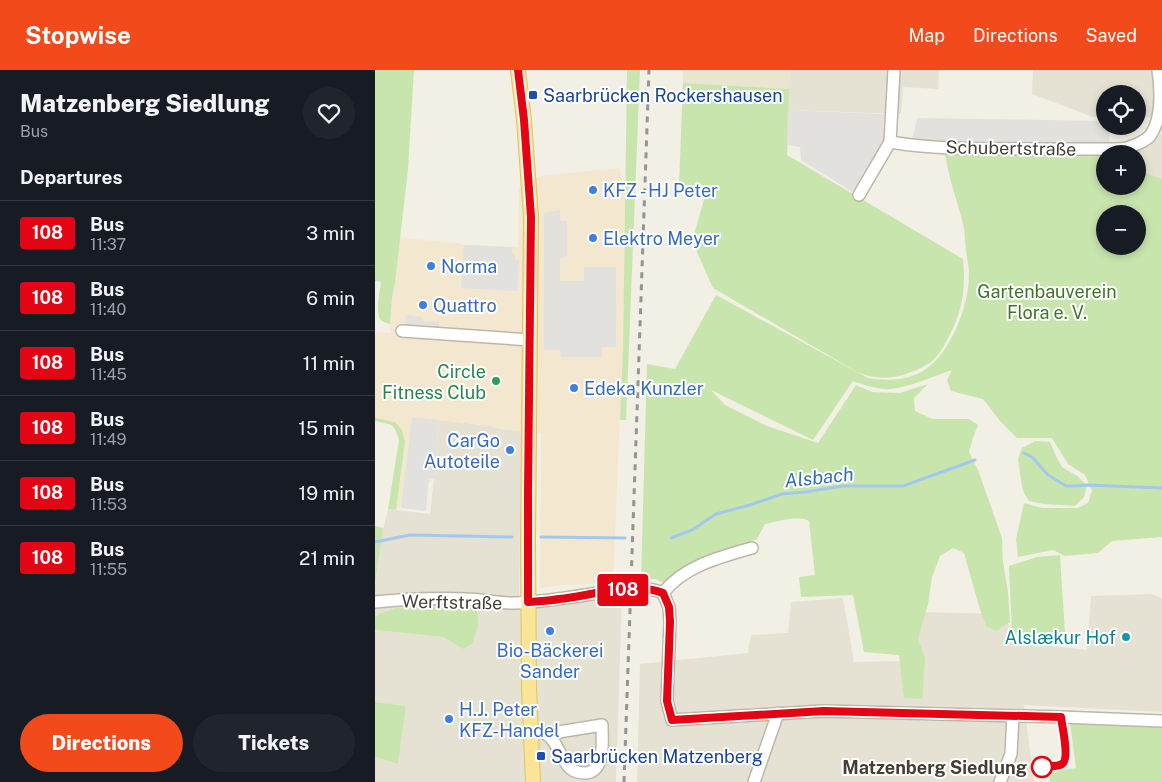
<!DOCTYPE html>
<meta charset="utf-8">
<style>
body{margin:0;font-family:"Public Sans",sans-serif;background:#20242c;color:#f1f3f6;height:100vh;display:flex;flex-direction:column;font-size:19px;white-space:nowrap}
*{box-sizing:border-box;margin:0}
p{font-size:16px;color:#9ea1a6}
.icon{flex:none;width:28px;height:28px;fill:none;stroke:currentColor;stroke-width:2;stroke-linecap:round;stroke-linejoin:round}
.map{position:relative;flex:1;overflow:hidden}
.side{display:flex;flex-direction:column;background:#171b24;width:375px}
.side>*{flex:none}
.badge{padding:0 10px;border-radius:4px;font-size:18px;line-height:32px}
.buttons{position:absolute;left:721px;top:15px;display:grid;gap:10px}
.buttons a{display:grid;place-items:center;width:50px;height:50px;border-radius:50%;background:#171b24;box-shadow:0 2px 8px #0003;font-size:25px}
.map>.badge{position:absolute;translate:-50% -50%;box-shadow:0 0 0 2px #fff}
h2{padding:0 20px;font-size:19px;line-height:45px}
.round{display:grid;place-items:center;flex:none;width:52px;height:52px;border-radius:26px;background:#20242c}
.headline{display:flex;align-items:center;justify-content:space-between;height:85px;padding:0 20px}
h1{font-size:24px;font-weight:800;line-height:38px}
.primary-button{display:flex;gap:10px;margin-top:auto;padding:10px 20px}
.primary-button a{flex:1;height:58px;border-radius:30px;background:#f24a1b;color:#fff;font-size:20px;font-weight:800;line-height:58px;text-align:center}
.primary-button a+a{background:#20242c;color:#f1f3f6}
ul{padding:0;list-style:none}
li{display:flex;align-items:center;gap:15px;height:65px;padding:0 20px;border-top:1px solid #363941}
li div{flex:1}
li b{display:block;font-size:19px}
li em{font-style:normal}
li .badge{min-width:55px;font-weight:700;text-align:center}
header{display:flex;align-items:center;gap:30px;box-sizing:border-box;height:70px;padding:0 25px;background:#f24a1b;color:#fff}
header strong{font-size:24px}
nav{display:flex;gap:28px;margin-inline-start:auto;font-size:18px}
main{display:flex;flex:1;min-height:0}
.map>svg:first-child{display:block}
.residential{fill:#e5e1d3}
.commercial{fill:#f3e7d0}
.education{fill:#eae5cf}
.green{fill:#c9e5ae;fill-rule:evenodd}
.parking{fill:#e2e1dd}
.lines{fill:none;stroke-linecap:round;stroke-linejoin:round}
.stream{stroke:#a2c9ed;stroke-width:3}
.minor-casing{stroke:#bdb7a8;stroke-width:14}
.major-casing{stroke:#dfc366;stroke-width:16}
.minor{stroke:#fff;stroke-width:11}
.major{stroke:#fae495;stroke-width:14}
.rail{stroke:#949494;stroke-width:3;stroke-dasharray:6 6;stroke-linecap:butt}
.line-casing{stroke:#fff;stroke-width:11}
.line{stroke:#e30513;stroke-width:8}
.transit-dot{fill:#1a4fb4;stroke:#fff;stroke-width:2}
.shop-dot{fill:#3f7fe0;stroke:#fff;stroke-width:2}
.leisure-dot{fill:#2e9e5b;stroke:#fff;stroke-width:2}
.culture-dot{fill:#0f9aa8;stroke:#fff;stroke-width:2}
.stop-dot{fill:#fff;stroke:#e30513;stroke-width:2.5}
.labels{text-anchor:middle;dominant-baseline:central;stroke-width:4;stroke-linejoin:round;paint-order:stroke}
.transit-label{font-size:18px;fill:#164399;stroke:#fff;text-anchor:start}
.street-label{font-size:18px;fill:#443f35;stroke:#fff}
.shop-label{font-size:18px;fill:#366cbe;stroke:#fff;text-anchor:start}
.park-label{font-size:18px;fill:#41732a;stroke:#fff}
.leisure-label{font-size:18px;fill:#27864d;stroke:#fff;text-anchor:end}
.culture-label{font-size:18px;fill:#0d838f;stroke:#fff;text-anchor:end}
.stop-label{font-size:18px;font-weight:bold;fill:#443f35;stroke:#fff;text-anchor:end}
.water-label{font-size:19px;font-style:italic;fill:#3270ab;stroke:#fff}
</style>
<header>
<strong>Stopwise</strong>
<nav><a>Map</a><a>Directions</a><a>Saved</a></nav>
</header>
<main>
<section class="side">
<div class="headline"><div><h1>Matzenberg Siedlung</h1><p>Bus</p></div><a class="round"><svg class="icon" aria-label="heart" viewBox="0 0 24 24"><path d="M12 20l-8-8c-3-5 5-10 8-4 3-6 11-1 8 4z"/></svg></a></div>
<h2>Departures</h2>
<ul>
<li><span class="badge" style="background:#e30513;color:#fff">108</span><div><b>Bus</b><p>11:37</p></div><em>3 min</em></li>
<li><span class="badge" style="background:#e30513;color:#fff">108</span><div><b>Bus</b><p>11:40</p></div><em>6 min</em></li>
<li><span class="badge" style="background:#e30513;color:#fff">108</span><div><b>Bus</b><p>11:45</p></div><em>11 min</em></li>
<li><span class="badge" style="background:#e30513;color:#fff">108</span><div><b>Bus</b><p>11:49</p></div><em>15 min</em></li>
<li><span class="badge" style="background:#e30513;color:#fff">108</span><div><b>Bus</b><p>11:53</p></div><em>19 min</em></li>
<li><span class="badge" style="background:#e30513;color:#fff">108</span><div><b>Bus</b><p>11:55</p></div><em>21 min</em></li>
</ul>
<div class="primary-button"><a>Directions</a><a>Tickets</a></div>
</section>
<div class="map">
<svg width="787" height="712" viewBox="0 0 787 712">
<rect width="100%" height="100%" fill="#f2efe5"/>
<g class="residential">
<polygon points="415,0 564,0 563,19 528,17 526,44 413,40"/>
<polygon points="658,0 787,0 787,48 763,47 762,24 730,24 730,46 718,47 657,24"/>
<polygon points="787,62 787,109 763,100 762,84 762,81 771,77 780,70"/>
<polygon points="64,350 116,356 126,359 146,361 144,540 247,526 241,712 0,712 0,687 23,694 31,636 0,632 0,560 68,567 88,579 97,574 4,544 0,547 0,513 5,472 13,439 55,444 59,409"/>
<polygon points="776,524 787,528 787,642 649,635 659,712 262,712 265,594 373,583 376,565 413,563 416,532 468,528 479,592 530,591 546,542 623,544 652,573 712,580 716,526"/>
</g>
<polygon class="commercial" points="245,98 250,126 248,277 238,513 186,515 165,518 166,363 126,359 116,356 64,350 59,409 21,440 30,372 27,360 18,355 0,351 0,270 1,262 15,263 17,228 20,213 25,168 83,173 89,175 143,177 144,117 166,106"/>
<polygon class="education" points="308,0 415,0 414,19 308,13"/>
<g class="green">
<path d="M0,0h39l-6,99 -13,114 -3,15 -2,26c-3,-1 -8,-2 -10,-5 -5,-8 0,-28 1,-37l-6,-1z"/>
<polygon points="252,0 265,0 251,350 245,350 248,277"/>
<path d="M308,13l106,6 -2,66 176,104c3,35 -1,54 -18,85 -4,7 -8,13 -14,18 -9,6 -19,10 -28,13 -16,4 -31,4 -46,-3l-144,-84 -21,-47 14,-48 -27,-8z"/>
<path d="M570,84h160v32h32l1,-16 24,9v358l-50,4 -14,12 -33,3 -12,-6 -35,7 -2,-18 8,-36 18,5h36l10,-5 4,-12 -7,-16 -17,-11 -16,-26h-35l-17,-17 -17,-22 -32,-8 -4,-11 5,-10c-18,6 -42,17 -61,19 -13,1 -26,-4 -38,-8l-40,59 -102,-50 14,15 42,21 51,17 38,-58 16,7 28,1 28,-9 -14,14 1,13 18,8h36l9,6 -5,13 -4,14 9,18 24,68 1,24 5,30 2,30 -14,9 -10,-5 -7,-20 -15,-53 -11,-5 -13,8 -8,21 -4,27 -10,35 7,19 -3,41 -18,-1 -5,-43 -35,-3 -11,-57 -52,2 -2,-20 16,-2 -6,-54c-10,-7 -33,1 -44,3l-8,15c-35,12 -63,21 -94,44l-7,-4h-15l6,-215 28,5 41,-74 152,83c33,5 57,0 77,-29 14,-22 24,-49 24,-75 0,-8 -2,-16 -3,-23 -1,-8 -1,-15 -2,-23 -6,-25 -15,-48 -19,-74zM730,144h32v32h-32z"/>
<path d="M0,348l20,4 7,8 3,12 -9,68 -8,-1 11,-69c-5,-18 -7,-15 -24,-19z"/>
<polygon points="660,371 675,372 681,386 687,397 702,406 712,415 709,427 700,436 669,434 654,431 648,421 645,404 643,389 647,378"/>
<polygon points="0,456 8,458 0,513"/>
<polygon points="685,485 690,564 637,562 634,496 662,487"/>
<polygon points="90,537 102,539 103,557 97,574 88,579 68,567 0,560 0,547 4,544 21,538"/>
<polygon points="0,632 31,636 23,694 0,687"/>
<polygon points="695,653 787,657 787,712 675,712 674,702 701,698"/>
</g>
<g class="parking">
<polygon points="413,40 509,44 508,75 481,124 426,90 425,77 412,75"/>
<polygon points="542,48 730,51 730,56 735,56 734,75 537,71"/>
<polygon points="185,140 185,151 192,151 192,187 185,188 185,211 209,211 209,197 241,197 241,277 227,277 227,287 186,287 185,280 169,280 169,143"/>
<polygon points="89,175 137,177 137,184 140,184 140,190 144,190 142,221 86,218"/>
<polygon points="31,245 47,247 48,251 64,252 64,263 30,261"/>
<polygon points="37,347 64,350 59,409 54,408 51,441 26,438"/>
</g>
<g class="lines">
<g class="stream">
<polyline points="649,383 657,387 673,405 691,416 702,416 712,415 787,418"/>
<polyline points="166,467 250,468"/>
<polyline points="296,468 317,460 341,444 375,435 407,424 430,422 468,416 528,416 600,390"/>
<polyline points="0,472 35,465 137,467"/>
</g>
<defs>
<g id="minor">
<path d="M515,72c53,9 107,6 160,7 19,0 38,0 57,0 7,0 14,0 19,-1 8,-2 19,-7 24,-12 12,-17 11,-45 8,-66"/>
<polyline points="484,125 515,72 519,0"/>
<polyline points="27,261 155,270"/>
<path d="M288,523c21,-27 57,-36 89,-45"/>
<path d="M0,532c30,-3 61,-4 92,-3 16,0 32,5 49,4 26,-1 51,-5 76,-9 22,-4 50,-10 71,-1l6,14 1,15 -3,79 5,19 152,-9 237,6 101,4"/>
<path d="M156,663l11,-1 4,2 56,-9c0,15 4,46 -16,48 -5,0 -11,-1 -15,-4 -8,-7 -11,-18 -17,-27 -2,-3 -5,-6 -8,-8"/>
<polyline points="379,712 403,643"/>
<polyline points="625,712 636,684 638,646"/>
</g>
<polyline id="major" points="143,0 149,50 156,147 153,470 154,617 158,712"/>
</defs>
<use href="#minor" class="minor-casing"/>
<use href="#major" class="major-casing"/>
<use href="#minor" class="minor"/>
<use href="#major" class="major"/>
<polyline class="rail" points="249,712 274,0"/>
</g>
<g class="lines">
<defs>
<path id="line" d="M143,0l6,50 7,97 -3,274v111c10,-1 21,-1 31,-3 31,-3 76,-18 104,-6l6,14 1,15 -3,79 5,19 152,-9 237,6c1,9 9,42 1,47 -5,3 -15,2 -20,3"/>
</defs>
<use href="#line" class="line-casing"/>
<use href="#line" class="line"/>
</g>
<g class="transit-dot">
<rect x="153" y="20" width="10" height="10" rx="2.5"/>
<rect x="161" y="681" width="10" height="10" rx="2.5"/>
</g>
<g class="shop-dot">
<circle cx="218" cy="120" r="5"/>
<circle cx="218" cy="168" r="5"/>
<circle cx="56" cy="196" r="5"/>
<circle cx="48" cy="235" r="5"/>
<circle cx="199" cy="318" r="5"/>
<circle cx="135" cy="380" r="5"/>
<circle cx="175" cy="561" r="5"/>
<circle cx="74" cy="649" r="5"/>
</g>
<circle class="leisure-dot" cx="121" cy="311" r="5"/>
<circle class="culture-dot" cx="751" cy="567" r="5"/>
<circle class="stop-dot" cx="667" cy="697" r="10"/>
<g class="labels">
<g class="transit-label">
<text x="168" y="25">Saarbrücken Rockershausen</text>
<text x="176" y="686">Saarbrücken Matzenberg</text>
</g>
<g class="street-label">
<text transform="translate(636 78) rotate(1)">Schubertstraße</text>
<text transform="translate(77 532) rotate(1)">Werftstraße</text>
</g>
<g class="shop-label">
<text x="228" y="120">KFZ - HJ Peter</text>
<text x="228" y="168">Elektro Meyer</text>
<text x="66" y="196">Norma</text>
<text x="58" y="235">Quattro</text>
<text x="209" y="318">Edeka Kunzler</text>
<text x="125" y="370" text-anchor="end">CarGo<tspan x="125" dy="21">Autoteile</tspan></text>
<text x="175" y="580" text-anchor="middle">Bio-Bäckerei<tspan x="175" dy="21">Sander</tspan></text>
<text x="84" y="639">H.J. Peter<tspan x="84" dy="21">KFZ-Handel</tspan></text>
</g>
<g class="park-label">
<text x="672" y="221">Gartenbauverein<tspan x="672" dy="21">Flora e. V.</tspan></text>
</g>
<g class="leisure-label">
<text x="111" y="301">Circle<tspan x="111" dy="21">Fitness Club</tspan></text>
</g>
<g class="culture-label">
<text x="741" y="567">Alslækur Hof</text>
</g>
<g class="stop-label">
<text x="652" y="697">Matzenberg Siedlung</text>
</g>
<g class="water-label">
<text transform="translate(444 407) rotate(-6)">Alsbach</text>
</g>
</g>
</svg>
<div class="buttons">
<a><svg class="icon" aria-label="locate" viewBox="0 0 24 24"><circle cx="12" cy="12" r="6"/><path d="M12 2v4M12 18v4M2 12h4M18 12h4"/></svg></a>
<a>+</a>
<a>−</a>
</div>
<b class="badge" style="left:248px;top:520px;background:#e30513;color:#fff">108</b>
</div>
</main>
